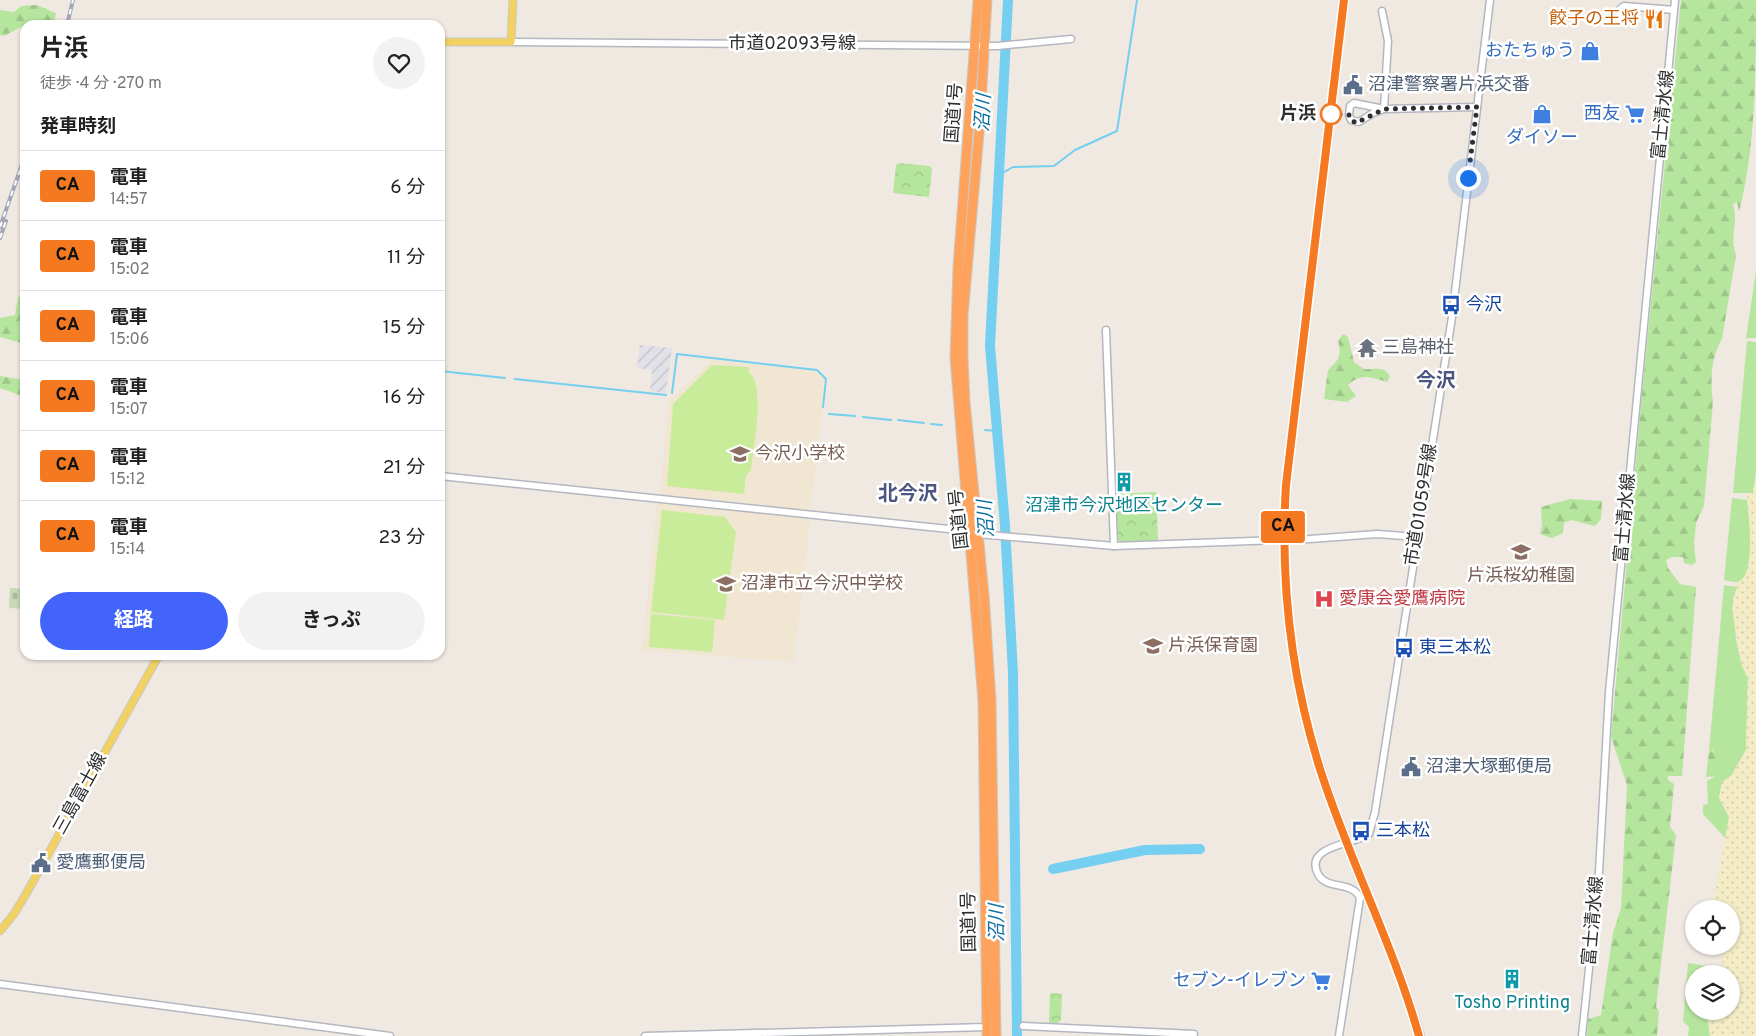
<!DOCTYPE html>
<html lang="ja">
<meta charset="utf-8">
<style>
body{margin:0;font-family:Overpass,"Noto Sans JP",sans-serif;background:#f2f2f2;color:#222;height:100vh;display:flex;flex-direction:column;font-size:19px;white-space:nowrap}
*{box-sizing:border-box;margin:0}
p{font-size:16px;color:#767676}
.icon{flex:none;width:28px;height:28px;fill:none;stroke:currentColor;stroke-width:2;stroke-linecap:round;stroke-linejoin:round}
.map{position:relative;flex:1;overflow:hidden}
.side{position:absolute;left:20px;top:20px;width:425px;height:640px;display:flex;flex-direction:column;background:#fff;border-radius:15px;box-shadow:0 1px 4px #0004}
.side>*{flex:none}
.badge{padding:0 10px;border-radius:4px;font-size:18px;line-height:32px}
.buttons{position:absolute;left:1685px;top:900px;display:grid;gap:10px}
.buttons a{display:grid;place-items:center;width:55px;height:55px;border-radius:50%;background:#fff;box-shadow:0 1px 4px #0004;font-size:25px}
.you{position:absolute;width:25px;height:25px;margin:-12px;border:4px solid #fff;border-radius:50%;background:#1a73e8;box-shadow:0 0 0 8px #1a73e833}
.map>.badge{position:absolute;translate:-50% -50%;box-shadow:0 0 0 2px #fff}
h2{padding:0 20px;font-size:19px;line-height:45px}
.round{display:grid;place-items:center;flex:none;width:52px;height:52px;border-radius:26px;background:#f2f2f2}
.summary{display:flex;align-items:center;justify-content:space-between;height:85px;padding:0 20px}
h1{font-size:24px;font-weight:700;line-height:38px}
.primary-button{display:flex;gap:10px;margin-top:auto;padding:10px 20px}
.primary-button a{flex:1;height:58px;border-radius:30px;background:#4264fb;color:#fff;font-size:20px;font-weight:700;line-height:58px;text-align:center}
.primary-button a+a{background:#f2f2f2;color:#222}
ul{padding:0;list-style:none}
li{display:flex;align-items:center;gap:15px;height:70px;padding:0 20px;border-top:1px solid #e0e0e0}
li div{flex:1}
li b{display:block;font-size:19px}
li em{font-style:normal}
li .badge{min-width:55px;font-weight:700;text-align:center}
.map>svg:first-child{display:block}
.industrial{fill:url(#industrial-furrows)}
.education{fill:#f0e6d1}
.grass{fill:#b6e59e}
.forest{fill:url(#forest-firs)}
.sand{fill:url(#sand-dots)}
.cemetery{fill:url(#cemetery-stones)}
.park{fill:url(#park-crowns)}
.pitch{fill:#c9ec9a}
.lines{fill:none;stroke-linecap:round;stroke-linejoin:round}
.stream{stroke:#75cff0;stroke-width:2}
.river{stroke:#75cff0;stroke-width:10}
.secondary-casing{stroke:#b4b7c1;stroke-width:9}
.primary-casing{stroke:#c9c9c9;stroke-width:9}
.highway-casing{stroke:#c9c9c9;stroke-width:11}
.secondary{stroke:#fff;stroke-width:6}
.primary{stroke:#f2d163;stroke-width:7}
.highway{stroke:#ffa35c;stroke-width:9}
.rail-casing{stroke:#a3a6b8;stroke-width:4}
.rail{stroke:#fff;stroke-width:2;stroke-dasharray:5.5;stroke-linecap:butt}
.line-casing{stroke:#fff;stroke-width:11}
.line{stroke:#f47921;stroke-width:8}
.walk{stroke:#2e2e2e;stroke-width:5;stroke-dasharray:0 9}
.stop-dot{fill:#fff;stroke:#f47921;stroke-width:2.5}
.labels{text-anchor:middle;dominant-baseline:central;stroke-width:5;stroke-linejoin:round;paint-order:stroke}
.food-label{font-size:18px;fill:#c56008;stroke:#fff;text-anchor:end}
.street-label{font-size:18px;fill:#2e2e2e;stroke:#fff}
.shop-label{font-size:18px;fill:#366cbe;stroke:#fff;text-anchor:end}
.service-label{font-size:18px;fill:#4e5e75;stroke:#fff;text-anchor:start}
.stop-label{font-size:18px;font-weight:bold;fill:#2e2e2e;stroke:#fff;text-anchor:end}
.transit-label{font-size:18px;fill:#164399;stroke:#fff;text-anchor:start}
.worship-label{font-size:18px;fill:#5b616d;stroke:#fff;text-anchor:start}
.education-label{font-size:18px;fill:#785e54;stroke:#fff;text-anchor:start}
.culture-label{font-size:18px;fill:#0d838f;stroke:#fff}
.health-label{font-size:18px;fill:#be3a42;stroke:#fff;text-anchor:start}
.water-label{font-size:19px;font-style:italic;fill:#0d6fa3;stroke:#fff}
.quarter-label{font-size:20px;font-weight:bold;fill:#4d5680;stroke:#fff}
</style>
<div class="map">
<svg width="1756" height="1036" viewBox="0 0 1756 1036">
<defs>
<pattern id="industrial-furrows" width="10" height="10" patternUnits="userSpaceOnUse" patternTransform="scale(1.25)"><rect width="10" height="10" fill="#e3e1e8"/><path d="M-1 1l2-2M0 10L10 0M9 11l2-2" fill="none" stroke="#c3c1c7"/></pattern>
<pattern id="forest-firs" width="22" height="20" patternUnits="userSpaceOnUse" patternTransform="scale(1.25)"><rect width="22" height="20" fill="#b6e59e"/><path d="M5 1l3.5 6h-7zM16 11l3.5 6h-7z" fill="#9dc588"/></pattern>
<pattern id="sand-dots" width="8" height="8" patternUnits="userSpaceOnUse" patternTransform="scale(1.25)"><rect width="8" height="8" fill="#f3ecc5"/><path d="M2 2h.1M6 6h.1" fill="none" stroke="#d1cbaa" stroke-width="1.8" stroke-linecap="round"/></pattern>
<pattern id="cemetery-stones" width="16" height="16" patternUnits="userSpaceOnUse" patternTransform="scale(1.25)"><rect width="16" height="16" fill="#c8d9b8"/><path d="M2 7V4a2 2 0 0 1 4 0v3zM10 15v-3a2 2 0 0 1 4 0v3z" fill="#acbb9e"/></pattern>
<pattern id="park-crowns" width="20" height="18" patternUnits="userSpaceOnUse" patternTransform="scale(1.25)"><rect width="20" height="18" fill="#b6e59e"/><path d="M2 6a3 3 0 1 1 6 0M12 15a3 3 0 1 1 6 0" fill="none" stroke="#9dc588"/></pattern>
</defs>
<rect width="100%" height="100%" fill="#efe9e1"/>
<polygon class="industrial" points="640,345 672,348 666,393 650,391 652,370 637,368"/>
<g class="education">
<polygon points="712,360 815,370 823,378 822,409 811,508 807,510 660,494 669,398 673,397"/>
<polygon points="657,503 810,519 794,662 642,650"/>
</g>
<g class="grass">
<polygon points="1756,271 1756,338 1746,338"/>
<polygon points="1747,341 1756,342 1756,473 1753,493 1733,493"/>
<path d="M1732,498l15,2c2,16 9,71 -3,81 -5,3 -14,0 -20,-1z"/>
<polygon points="1724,585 1737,587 1733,599 1736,640 1742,666 1748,678 1746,750 1731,776 1722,782 1719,798 1729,817 1726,839 1703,814 1703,805 1708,804 1707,781 1717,775 1714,750 1709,750"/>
<polygon points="1688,963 1724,969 1722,974 1694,974 1694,1011 1707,1011 1710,1036 1688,1036 1689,1027 1683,1021"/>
</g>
<g class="forest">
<path d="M1681,0h75c0,68 0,147 -17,212l-2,-10 -4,2c6,19 -4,32 3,51l-14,84c-11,18 -12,41 -9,62l-9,105 -8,17 -2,21 2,18 -4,3 -8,-2 -1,-6h-11l-6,3 2,8 12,16 16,3 -14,189h-14v4l6,4 -4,43 6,8 -20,172 3,4 -2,25h-70l1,-17 13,-4 12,-82 8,-25 6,-123 -16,-48 31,-343z"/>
<polygon points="37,5 56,13 54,23 25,25 4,36 0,35 0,10 14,12 21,6"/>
<polygon points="25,296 25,344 0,337 0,318 15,315 18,297"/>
<path d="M1343,334l5,3 6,25 10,7c10,1 21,-4 26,8l-3,5c-15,-4 -25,-10 -39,3l8,11 -9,6 -23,-3 4,-29c11,-10 14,-14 10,-29z"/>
<polygon points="0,376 25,380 25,397 0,388"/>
<polygon points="1570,499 1602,501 1601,519 1595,526 1571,520 1564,523 1563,533 1552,538 1540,534 1542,525 1541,507"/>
<path d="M1709,750l12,3c4,8 1,16 -4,23l-11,1z"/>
</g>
<path class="sand" d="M1756,473v563h-46l-3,-25h24v-37h-9l2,-5 -6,-23h13v-37h-19l17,-92 -10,-19 3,-16 9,-6 15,-26 2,-72 -6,-12 -10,-57 6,-27c18,-6 11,-66 9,-85v-3l6,-1z"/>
<polygon class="cemetery" points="10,588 25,589 25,609 9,608"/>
<g class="park">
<polygon points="899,163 930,166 932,169 929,197 893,193 896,165"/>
<polygon points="1156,492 1158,540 1155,543 1122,544 1118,540 1116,494"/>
<polygon points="1050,993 1062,994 1061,1019 1057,1024 1049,1024"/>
</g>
<g class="pitch">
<path d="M712,365l37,2v5c17,14 4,77 2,98l-5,5 -2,19 -77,-8 6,-82z"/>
<polygon points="662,510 725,517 736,532 724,620 651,612"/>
<polygon points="651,614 715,620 712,652 649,647"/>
</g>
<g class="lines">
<g class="stream">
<polyline points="999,175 1013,167 1054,166 1075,150 1117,131 1137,0"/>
<polyline points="440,371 505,378"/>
<polyline points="515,379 666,395"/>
<polyline points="672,393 677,354 817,370 826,379 823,407"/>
<polyline points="829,414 855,416"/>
<polyline points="863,417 891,420"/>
<polyline points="898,420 924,423"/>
<polyline points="931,424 942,425"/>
<polyline points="985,430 997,431"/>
</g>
<g class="river">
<polyline points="1008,0 990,346 1005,526 1013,673 1017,1036"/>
<polyline points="1053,869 1145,850 1200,849"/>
</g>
<defs>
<g id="secondary">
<polyline points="1382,11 1388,41 1384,109"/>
<polyline points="1619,19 1620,9 1624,6 1674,10"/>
<polyline points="511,42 997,46 1071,39"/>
<polyline points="1384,109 1373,113 1359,122 1351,120 1349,115 1350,106 1354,103 1384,109 1477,107"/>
<polyline points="1106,330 1114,546"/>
<polyline points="440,476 958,530 978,534 1114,546 1310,539 1377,534 1418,537"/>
<polyline points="0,984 390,1036"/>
<polyline points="1023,1026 1194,1034"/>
<polyline points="645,1036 987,1027"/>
<path d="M1339,1036l21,-138c-8,-18 -33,-7 -42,-24 -15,-29 39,-30 51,-40l6,-22 77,-495 38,-317"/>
<polyline points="1582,1036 1599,872 1609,692 1675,0"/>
</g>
<g id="primary">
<polyline points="440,42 511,42 513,0"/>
<polyline points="0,931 14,914 26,894 159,655"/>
</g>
<g id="highway">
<polyline points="978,0 958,267 955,358 983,701 987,1036"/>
<polyline points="987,0 980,122 963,316 963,357 965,402 984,594 991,700 996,1036"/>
</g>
</defs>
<use href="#secondary" class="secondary-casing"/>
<use href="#primary" class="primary-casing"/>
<use href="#highway" class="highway-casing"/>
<use href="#secondary" class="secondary"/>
<use href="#primary" class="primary"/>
<use href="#highway" class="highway"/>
<defs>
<g id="rail">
<path d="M1347,0l-58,484c-3,70 -2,138 13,207 26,119 85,228 121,345"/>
<polyline points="67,25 73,0"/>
<polyline points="0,227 25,156"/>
<polyline points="0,238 6,221"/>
</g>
</defs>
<use href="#rail" class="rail-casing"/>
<use href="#rail" class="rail"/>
</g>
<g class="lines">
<defs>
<path id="line" d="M1344,0l-58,485c-6,97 5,192 34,284 29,91 73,175 99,267"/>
</defs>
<use href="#line" class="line-casing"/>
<use href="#line" class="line"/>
<polyline class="walk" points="1331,114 1349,115 1351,120 1356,123 1384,109 1477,107 1468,178"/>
</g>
<defs>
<symbol id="restaurant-bare" viewBox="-9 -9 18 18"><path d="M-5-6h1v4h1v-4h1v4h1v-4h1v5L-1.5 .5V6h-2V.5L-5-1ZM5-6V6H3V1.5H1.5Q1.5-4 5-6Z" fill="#e8710a" stroke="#fff" stroke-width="2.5" paint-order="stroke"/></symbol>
<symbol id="shop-bare" viewBox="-9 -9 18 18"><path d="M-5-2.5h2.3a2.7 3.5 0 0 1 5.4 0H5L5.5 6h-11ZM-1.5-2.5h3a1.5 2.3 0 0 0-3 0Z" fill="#3f7fe0" stroke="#fff" stroke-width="2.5" paint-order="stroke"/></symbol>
<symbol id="civic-bare" viewBox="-9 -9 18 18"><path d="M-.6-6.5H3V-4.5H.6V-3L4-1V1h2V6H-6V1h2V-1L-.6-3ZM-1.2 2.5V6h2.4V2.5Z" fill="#5c6f8a" stroke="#fff" stroke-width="2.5" paint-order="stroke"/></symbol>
<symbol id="supermarket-bare" viewBox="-9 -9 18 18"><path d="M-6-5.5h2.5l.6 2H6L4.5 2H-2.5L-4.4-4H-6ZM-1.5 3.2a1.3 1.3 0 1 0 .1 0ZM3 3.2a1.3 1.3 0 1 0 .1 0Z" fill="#3f7fe0" stroke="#fff" stroke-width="2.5" paint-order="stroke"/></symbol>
<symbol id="bus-bare" viewBox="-9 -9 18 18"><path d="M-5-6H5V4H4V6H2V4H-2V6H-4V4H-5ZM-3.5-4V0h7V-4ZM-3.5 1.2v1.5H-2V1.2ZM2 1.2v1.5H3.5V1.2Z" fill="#1a4fb4" stroke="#fff" stroke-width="2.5" paint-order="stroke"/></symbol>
<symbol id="temple-bare" viewBox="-9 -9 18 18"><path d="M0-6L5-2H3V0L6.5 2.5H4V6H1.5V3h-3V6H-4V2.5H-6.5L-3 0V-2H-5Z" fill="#6b7280" stroke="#fff" stroke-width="2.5" paint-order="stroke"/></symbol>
<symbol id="school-bare" viewBox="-9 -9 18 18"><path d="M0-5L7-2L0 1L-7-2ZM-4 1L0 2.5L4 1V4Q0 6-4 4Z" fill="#8d6e63" stroke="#fff" stroke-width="2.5" paint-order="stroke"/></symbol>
<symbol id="building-bare" viewBox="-9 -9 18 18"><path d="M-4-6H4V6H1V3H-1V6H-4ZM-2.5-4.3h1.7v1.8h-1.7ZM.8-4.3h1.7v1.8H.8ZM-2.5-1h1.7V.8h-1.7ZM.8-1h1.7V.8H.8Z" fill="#0f9aa8" stroke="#fff" stroke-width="2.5" paint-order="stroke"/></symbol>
<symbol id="hospital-bare" viewBox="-9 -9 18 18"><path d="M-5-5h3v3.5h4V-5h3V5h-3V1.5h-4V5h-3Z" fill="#e0444e" stroke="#fff" stroke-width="2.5" paint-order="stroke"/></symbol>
</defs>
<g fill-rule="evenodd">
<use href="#restaurant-bare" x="1640" y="5" width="28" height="28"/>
<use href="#shop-bare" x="1576" y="37" width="28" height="28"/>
<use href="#civic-bare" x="1339" y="71" width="28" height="28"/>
<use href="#shop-bare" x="1528" y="100" width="28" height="28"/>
<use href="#supermarket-bare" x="1621" y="100" width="28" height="28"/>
<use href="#bus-bare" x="1437" y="291" width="28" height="28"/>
<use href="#temple-bare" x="1353" y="334" width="28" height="28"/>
<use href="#school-bare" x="726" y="440" width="28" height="28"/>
<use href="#building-bare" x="1110" y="468" width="28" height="28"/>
<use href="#school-bare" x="1507" y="538" width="28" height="28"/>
<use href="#school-bare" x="712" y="570" width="28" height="28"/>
<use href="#hospital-bare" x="1310" y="585" width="28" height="28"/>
<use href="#school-bare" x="1139" y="632" width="28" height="28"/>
<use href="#bus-bare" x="1390" y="634" width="28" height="28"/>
<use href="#civic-bare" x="1397" y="753" width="28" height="28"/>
<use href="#bus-bare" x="1347" y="817" width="28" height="28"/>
<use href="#civic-bare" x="27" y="849" width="28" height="28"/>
<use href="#building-bare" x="1498" y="965" width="28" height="28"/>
<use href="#supermarket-bare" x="1307" y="967" width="28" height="28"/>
</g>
<circle class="stop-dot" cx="1331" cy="114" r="10"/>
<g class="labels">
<g class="food-label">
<text x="1639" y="19">餃子の王将</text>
</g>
<g class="street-label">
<text x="792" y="44">市道02093号線</text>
<text transform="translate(955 113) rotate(-86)">国道1号</text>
<text transform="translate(1664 115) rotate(-84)">富士清水線</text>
<text transform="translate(1422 505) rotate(-81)">市道01059号線</text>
<text transform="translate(1626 518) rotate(-85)">富士清水線</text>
<text transform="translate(960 519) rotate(-96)">国道1号</text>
<text transform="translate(81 794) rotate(-61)">三島富士線</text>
<text transform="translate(1594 921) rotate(-85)">富士清水線</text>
<text transform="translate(970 922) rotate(-91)">国道1号</text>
</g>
<g class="shop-label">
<text x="1575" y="51">おたちゅう</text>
<text x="1620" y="114">西友</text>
<text x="1542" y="138" text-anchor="middle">ダイソー</text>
<text x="1306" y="981">セブン-イレブン</text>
</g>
<g class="service-label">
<text x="1368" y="85">沼津警察署片浜交番</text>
<text x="1426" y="767">沼津大塚郵便局</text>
<text x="56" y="863">愛鷹郵便局</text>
</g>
<g class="stop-label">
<text x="1316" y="114">片浜</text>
</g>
<g class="transit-label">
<text x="1466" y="305">今沢</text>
<text x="1419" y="648">東三本松</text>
<text x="1376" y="831">三本松</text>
</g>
<g class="worship-label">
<text x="1382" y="348">三島神社</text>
</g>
<g class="education-label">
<text x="755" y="454">今沢小学校</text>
<text x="1521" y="576" text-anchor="middle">片浜桜幼稚園</text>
<text x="741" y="584">沼津市立今沢中学校</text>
<text x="1168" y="646">片浜保育園</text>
</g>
<g class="culture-label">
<text x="1124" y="506">沼津市今沢地区センター</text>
<text x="1512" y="1003">Tosho Printing</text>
</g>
<g class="health-label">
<text x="1339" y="599">愛康会愛鷹病院</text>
</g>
<g class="water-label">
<text transform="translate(984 113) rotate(-87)">沼川</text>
<text transform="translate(987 519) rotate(-94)">沼川</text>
<text transform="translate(998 923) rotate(-91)">沼川</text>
</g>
<g class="quarter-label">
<text x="1436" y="382">今沢</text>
<text x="908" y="495">北今沢</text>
</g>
</g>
</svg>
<div class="buttons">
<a><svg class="icon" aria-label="locate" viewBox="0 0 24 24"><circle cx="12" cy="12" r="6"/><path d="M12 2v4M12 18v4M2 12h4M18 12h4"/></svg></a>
<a><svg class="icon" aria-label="layers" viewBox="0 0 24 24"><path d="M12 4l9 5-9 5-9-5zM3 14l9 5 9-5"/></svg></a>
</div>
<div class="you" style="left:1468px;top:178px"></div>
<b class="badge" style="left:1283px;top:527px;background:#f47921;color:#111">CA</b>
<section class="side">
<div class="summary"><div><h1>片浜</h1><p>徒歩 · 4 分 · 270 m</p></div><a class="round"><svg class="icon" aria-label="heart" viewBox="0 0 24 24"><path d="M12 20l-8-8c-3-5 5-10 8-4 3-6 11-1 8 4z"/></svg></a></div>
<h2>発車時刻</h2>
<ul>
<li><span class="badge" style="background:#f47921;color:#111">CA</span><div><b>電車</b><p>14:57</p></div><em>6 分</em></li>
<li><span class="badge" style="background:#f47921;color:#111">CA</span><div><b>電車</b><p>15:02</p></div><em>11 分</em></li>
<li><span class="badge" style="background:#f47921;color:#111">CA</span><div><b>電車</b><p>15:06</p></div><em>15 分</em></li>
<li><span class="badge" style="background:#f47921;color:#111">CA</span><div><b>電車</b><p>15:07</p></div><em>16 分</em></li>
<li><span class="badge" style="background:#f47921;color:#111">CA</span><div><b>電車</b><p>15:12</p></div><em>21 分</em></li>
<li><span class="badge" style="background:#f47921;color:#111">CA</span><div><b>電車</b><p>15:14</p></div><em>23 分</em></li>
</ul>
<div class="primary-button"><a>経路</a><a>きっぷ</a></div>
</section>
</div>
